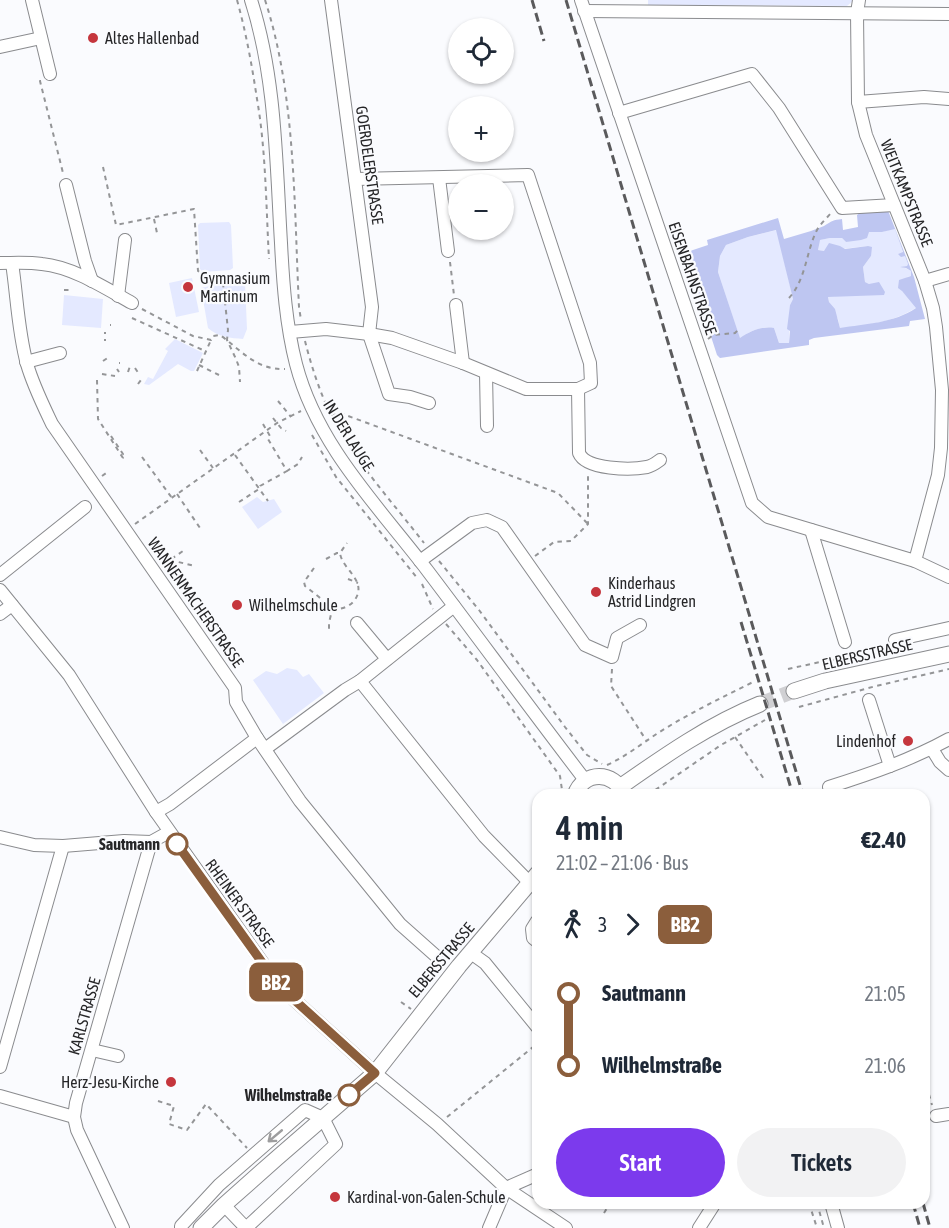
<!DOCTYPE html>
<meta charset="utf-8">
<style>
body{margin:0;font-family:"Asap Condensed",sans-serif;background:#f2f2f3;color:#1f2937;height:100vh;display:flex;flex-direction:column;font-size:22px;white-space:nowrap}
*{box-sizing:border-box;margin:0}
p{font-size:20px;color:#747a83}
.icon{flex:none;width:33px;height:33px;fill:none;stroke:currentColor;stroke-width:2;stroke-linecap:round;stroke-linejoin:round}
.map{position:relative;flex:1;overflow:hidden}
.panel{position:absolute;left:532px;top:789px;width:398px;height:420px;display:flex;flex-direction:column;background:#fff;border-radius:18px;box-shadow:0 2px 4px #0004}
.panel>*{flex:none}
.badge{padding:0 12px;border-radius:9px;font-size:21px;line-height:39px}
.fabs{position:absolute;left:448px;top:18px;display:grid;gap:12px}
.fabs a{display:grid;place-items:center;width:66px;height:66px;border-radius:50%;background:#fff;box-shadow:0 2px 4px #0004;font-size:30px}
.map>.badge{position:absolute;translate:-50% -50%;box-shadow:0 0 0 3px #fff}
.legs{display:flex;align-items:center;gap:9px;height:66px;padding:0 24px;font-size:20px}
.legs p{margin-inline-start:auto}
.headline{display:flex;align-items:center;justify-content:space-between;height:102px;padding:0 24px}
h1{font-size:33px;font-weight:600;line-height:45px}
.cta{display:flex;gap:12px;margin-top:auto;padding:12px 24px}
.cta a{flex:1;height:69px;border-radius:36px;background:#7c3aed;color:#fff;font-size:24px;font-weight:600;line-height:69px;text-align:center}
.cta a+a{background:#f2f2f3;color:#1f2937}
ul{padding:0 24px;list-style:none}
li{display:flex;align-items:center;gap:21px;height:72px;font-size:22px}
li i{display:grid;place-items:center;width:9px;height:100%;margin:0 8px;background:currentColor}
li i::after{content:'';width:15px;height:15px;margin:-8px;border:4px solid;border-radius:50%;background:#fff}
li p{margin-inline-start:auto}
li:first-child i{background:linear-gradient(#0000 50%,currentColor 0)}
li:last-child i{background:linear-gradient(currentColor 50%,#0000 0)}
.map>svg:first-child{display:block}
.green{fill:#e4e9ff}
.forest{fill:#bec6f1;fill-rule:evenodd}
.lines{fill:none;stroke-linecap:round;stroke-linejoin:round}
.major-tunnel{stroke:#d0d0d3;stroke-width:15;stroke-dasharray:15 8;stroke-linecap:butt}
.minor-casing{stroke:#8a8b8e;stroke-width:14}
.major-casing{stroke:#8a8b8e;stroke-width:17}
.path{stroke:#949597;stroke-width:2;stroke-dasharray:4.5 4.5;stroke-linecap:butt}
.minor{stroke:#fff;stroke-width:12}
.major{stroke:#fff;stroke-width:15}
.rail{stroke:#5a5a5c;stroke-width:3;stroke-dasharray:9 4.5;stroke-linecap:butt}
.oneway{stroke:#9d9d9e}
.line-1-casing{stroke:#fff;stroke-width:14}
.line-1{stroke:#8b5e3c;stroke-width:9}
.poi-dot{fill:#c5363d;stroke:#fafbfe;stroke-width:2}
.stop-1-dot{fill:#fff;stroke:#8b5e3c;stroke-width:3}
.labels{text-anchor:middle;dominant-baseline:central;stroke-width:4.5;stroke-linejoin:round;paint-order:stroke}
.poi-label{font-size:16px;fill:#262628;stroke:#fafbfe;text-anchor:start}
.street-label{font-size:16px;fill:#262628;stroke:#fafbfe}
.stop-label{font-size:16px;font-weight:bold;fill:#262628;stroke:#fafbfe;text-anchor:end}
</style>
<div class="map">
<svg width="949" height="1228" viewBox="0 0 949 1228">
<rect width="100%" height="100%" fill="#fafbfe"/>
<g class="green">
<polygon points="648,0 854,0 847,6 648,5"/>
<polygon points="229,222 231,225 233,268 230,270 203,272 200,269 198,225 200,223"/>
<path d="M895,228l8,25 -5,1 7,2 3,8 -1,2 -4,1 8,4v5l-4,1 -5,14 15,16c-22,15 -51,18 -77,22l-2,-10 -9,-17 -1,-5 10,-1 31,-12 -4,-2 -2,-15 8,-11 -3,-10 -44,5 -6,-1 1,-10 11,-2h12l4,4 23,-10h13z"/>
<path d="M777,230l16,69 -3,6 -1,38h-10l-5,-15c-13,-2 -23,2 -34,11l-22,-67 2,-16 6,-11 22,-8z"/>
<polygon points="192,278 199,312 176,317 169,283"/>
<path d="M223,283h22l2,46 -4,10c-12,-1 -25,-2 -35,-11l-7,-40z"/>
<polygon points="64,295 103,299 101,328 62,325"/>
<polygon points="175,339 203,353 194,371 191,371 178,364 149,385 144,384 148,377 153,379 168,351 165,349"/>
<polygon points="257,497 263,502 274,499 282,512 258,529 242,507"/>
<polygon points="287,668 297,670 303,677 309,674 324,693 283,724 253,680 266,671 277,674"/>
</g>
<path class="forest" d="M887,208l27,69 11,42 -15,2 -1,5 -95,12 -5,2v5l-89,13 -3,-3 -33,-102 24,-8 -1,-5 71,-22 6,21 27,-8c4,-2 9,-3 13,-5 8,-5 9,-6 18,-7l1,11 15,-3 -1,-12 9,-6zM895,229l8,23 -5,2 3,3 4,-1 3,8 -1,2 -7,1 6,1 5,3v5l-12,4 -1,8 4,3 14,17c-22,15 -51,16 -76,20l-5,-19 -6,-7 -1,-5 56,-2 1,-3 -6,-10 -10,2 -4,-2 -2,-15 8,-11 1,-9 -4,-1 -23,3 -5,-3 -11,-3 -5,8 -6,-1 2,-10 10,-2h12l4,4 15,-2 6,-2 2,-6h13zM776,230l17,69 -3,6 -3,24 3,2 -1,12h-10l-5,-15c-13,-2 -23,3 -34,10l-22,-66 2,-16 6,-11 22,-8z"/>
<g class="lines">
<polyline class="major-tunnel" points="760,704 794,691"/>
<defs>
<g id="minor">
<polyline points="32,0 50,74"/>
<path d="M251,0c25,78 25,161 30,243 2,40 5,82 15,121 21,81 82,142 131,206 53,70 105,141 158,210"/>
<polyline points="331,0 372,307 369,334 389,394 410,397 429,403"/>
<polyline points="581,0 752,503 768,517 915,561 949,577"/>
<polyline points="859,0 857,13 858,102 866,135 925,281 933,308 936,327 942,390 941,448 938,475 915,561"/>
<polyline points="584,11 949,14"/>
<polyline points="0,47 41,38"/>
<polyline points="858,102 924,97 949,99"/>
<polyline points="619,113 752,74 779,108 842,208 894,205"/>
<polyline points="439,178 448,251"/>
<polyline points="66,185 85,261 92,281"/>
<path d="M0,263c14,0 28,-1 42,1 31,3 63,24 90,39"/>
<path d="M12,263c5,33 6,69 15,101 6,21 16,41 25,60l183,264 1,14 21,36 43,63 100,123 36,32"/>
<polyline points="925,281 949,274"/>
<polyline points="118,296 125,240"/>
<polyline points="456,305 463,363"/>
<polyline points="290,332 326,329 369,334 392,338 463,363 526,389 578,389 591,383 590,363 528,175 355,179"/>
<polyline points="26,362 60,353"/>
<polyline points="486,373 487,426"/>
<path d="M578,389l1,64c7,17 52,17 68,14 5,-1 9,-4 13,-7"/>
<polyline points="811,530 845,642"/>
<polyline points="420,561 472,523 487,520 502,527 585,645 612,657 617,638 640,625"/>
<polyline points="0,575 85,507"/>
<polyline points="0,590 69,675 156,812 279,986 375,1073 437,1124 506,1188 566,1228"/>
<polyline points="0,614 12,605"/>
<polyline points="357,623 387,659"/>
<polyline points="895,640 949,628"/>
<polyline points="360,681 484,836 530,883"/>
<polyline points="869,700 890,766"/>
<polyline points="265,749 345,690 360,681 454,606"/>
<polyline points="932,749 940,762 949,770"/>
<path d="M829,787c41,-13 82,-27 120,-48"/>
<polyline points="156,812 170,804 257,738"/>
<polyline points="0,837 34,845 63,846 124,841 151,842 169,832"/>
<polyline points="537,921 532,929 533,938 538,942"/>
<polyline points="471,953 485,963 538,1028"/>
<polyline points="92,1050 118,1056"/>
<polyline points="0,1067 63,846"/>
<polyline points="0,1096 74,1117"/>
<polyline points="936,1116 949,1114"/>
<polyline points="831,1203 838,1228"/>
<polyline points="123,1228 77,1130 74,1117 76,1103 151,842"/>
<polyline points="181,1228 181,1226 219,1185 305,1110 323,1118 336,1144 246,1228 224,1205"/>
<polyline points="489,1228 506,1188 538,1174"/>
<polyline points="699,1228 715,1203"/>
</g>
<g id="major">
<polyline points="794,691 825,681 949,654"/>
<path d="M620,787c44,-31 90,-63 140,-83"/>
<path d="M575,795c9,-25 39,-24 49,-1"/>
<polyline points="201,1228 224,1205 277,1158 375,1073 459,966 538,873"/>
</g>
</defs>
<use href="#minor" class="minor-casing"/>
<use href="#major" class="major-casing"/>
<g class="path">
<path d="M237,0c9,32 15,66 20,99 9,52 9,107 12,160"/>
<path d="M265,0c31,95 29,207 34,307l2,13"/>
<polyline points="41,81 40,81 63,173"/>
<polyline points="103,167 116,225 194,209 198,271 206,276 220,275 223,283 245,283 271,280"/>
<polyline points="154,219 157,233"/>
<polyline points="450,262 454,295"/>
<polyline points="223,283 228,330 227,340 236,359 239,367 240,382"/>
<polyline points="64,290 71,290"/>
<path d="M789,298c17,-19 17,-45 27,-66 3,-7 10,-13 15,-19"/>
<path d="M142,309l51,27 18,4 2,-4 7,-1c22,16 36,35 65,34"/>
<polyline points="132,318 205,351"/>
<polyline points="110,325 111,325"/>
<polyline points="105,334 105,332"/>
<polyline points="105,339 105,341"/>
<polyline points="708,339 713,335 735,333 740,328"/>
<path d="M305,341c6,24 15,52 26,74 22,44 63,89 93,128"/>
<polyline points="103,361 109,357"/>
<polyline points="119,363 120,363"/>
<polyline points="199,365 219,375"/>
<polyline points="135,368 139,374"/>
<polyline points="117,369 119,372"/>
<polyline points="197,371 211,340"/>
<polyline points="128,372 130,366"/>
<polyline points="102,374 115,376"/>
<polyline points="97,380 98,419 123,458 122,459"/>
<polyline points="138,384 141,380"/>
<polyline points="278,401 291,417"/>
<polyline points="331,415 340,413 558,493 588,524"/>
<polyline points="273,418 281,428 286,431"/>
<polyline points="263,424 270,436 268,439 287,471 298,464 302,457"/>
<polyline points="312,435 336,477 418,579"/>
<polyline points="111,436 123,454 122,455"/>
<polyline points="200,450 213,468"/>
<polyline points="235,455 268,501"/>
<polyline points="142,457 172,498"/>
<polyline points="102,476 109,471"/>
<polyline points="177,494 200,528"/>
<polyline points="239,502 259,489 260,486 287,471"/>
<polyline points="135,524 277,423 301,411"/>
<polyline points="535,556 554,542 571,541 588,524 588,474"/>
<polyline points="326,559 337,553 340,553"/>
<polyline points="170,560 195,566"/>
<polyline points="439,561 479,610 565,727 587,755 602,764"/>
<polyline points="164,564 183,551"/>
<polyline points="314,568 304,582 305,586 319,597 332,610 329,623 329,630"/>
<polyline points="348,579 358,583"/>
<polyline points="422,584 433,609"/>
<path d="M332,610c8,-1 16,-2 22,-9 15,-20 -12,-31 -14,-48l7,-10"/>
<polyline points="446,624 477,660 560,776 562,790"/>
<polyline points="612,669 611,686 646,740"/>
<polyline points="788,669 820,662 890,651"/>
<polyline points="799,707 876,686 949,669"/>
<polyline points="735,737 764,779"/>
<path d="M607,765c22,-10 39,-25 59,-37 28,-17 57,-31 87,-46"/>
<polyline points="648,795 721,745 765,720"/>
<polyline points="401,1002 411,1009"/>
<polyline points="924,1050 926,1056 924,1060"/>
<polyline points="924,1077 932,1105"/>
<polyline points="158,1101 174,1106 169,1124 187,1130 206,1104 247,1148"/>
<polyline points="317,1102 330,1094"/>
<polyline points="447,1117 538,1043"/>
<polyline points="809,1203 817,1228"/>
<polyline points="817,1203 824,1228"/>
<polyline points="604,1213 610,1203"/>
</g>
<use href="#minor" class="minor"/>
<use href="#major" class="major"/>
<g class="rail">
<polyline points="532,0 544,41"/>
<polyline points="566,0 803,795"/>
<polyline points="741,622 793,795"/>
<polyline points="913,1203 920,1228"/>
<polyline points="923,1203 930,1228"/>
</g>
</g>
<defs><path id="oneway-shaft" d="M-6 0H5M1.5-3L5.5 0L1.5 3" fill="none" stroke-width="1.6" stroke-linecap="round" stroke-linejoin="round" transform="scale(1.5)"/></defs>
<use class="oneway" href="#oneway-shaft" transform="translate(275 1136) rotate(140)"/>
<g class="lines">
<defs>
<polyline id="line-1" points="177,844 279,986 375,1073 349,1095"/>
</defs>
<use href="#line-1" class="line-1-casing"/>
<use href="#line-1" class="line-1"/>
</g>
<g class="poi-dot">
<circle cx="93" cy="38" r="6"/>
<circle cx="188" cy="287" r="6"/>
<circle cx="596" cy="592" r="6"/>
<circle cx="237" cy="605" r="6"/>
<circle cx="908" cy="741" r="6"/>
<circle cx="171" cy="1082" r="6"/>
<circle cx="335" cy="1197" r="6"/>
</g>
<g class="stop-1-dot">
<circle cx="177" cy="844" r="10"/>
<circle cx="349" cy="1095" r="10"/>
</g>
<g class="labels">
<g class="poi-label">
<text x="105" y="38">Altes Hallenbad</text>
<text x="200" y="278">Gymnasium<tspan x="200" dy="18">Martinum</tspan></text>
<text x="608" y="583">Kinderhaus<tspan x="608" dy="18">Astrid Lindgren</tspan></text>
<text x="249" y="605">Wilhelmschule</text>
<text x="896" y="741" text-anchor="end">Lindenhof</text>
<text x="159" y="1082" text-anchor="end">Herz-Jesu-Kirche</text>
<text x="347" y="1197">Kardinal-von-Galen-Schule</text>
</g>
<g class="street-label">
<text transform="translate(370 165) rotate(82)">GOERDELERSTRASSE</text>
<text transform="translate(907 193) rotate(68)">WEITKAMPSTRASSE</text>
<text transform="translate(693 278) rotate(71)">EISENBAHNSTRASSE</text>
<text transform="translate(349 435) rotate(58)">IN DER LAUGE</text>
<text transform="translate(196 602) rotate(55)">WANNENMACHERSTRASSE</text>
<text transform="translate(867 654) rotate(-13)">ELBERSSTRASSE</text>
<text transform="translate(240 903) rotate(54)">RHEINER STRASSE</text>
<text transform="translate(441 960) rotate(-50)">ELBERSSTRASSE</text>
<text transform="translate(84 1016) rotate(-74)">KARLSTRASSE</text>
</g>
<g class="stop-label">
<text x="160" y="844">Sautmann</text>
<text x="332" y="1095">Wilhelmstraße</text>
</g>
</g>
</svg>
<div class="fabs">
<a><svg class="icon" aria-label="locate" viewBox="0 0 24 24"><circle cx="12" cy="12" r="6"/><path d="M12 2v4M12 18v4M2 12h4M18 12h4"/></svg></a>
<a>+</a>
<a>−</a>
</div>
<b class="badge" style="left:276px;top:982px;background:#8b5e3c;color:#fff">BB2</b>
<section class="panel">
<div class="headline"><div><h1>4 min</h1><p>21:02 – 21:06 · Bus</p></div><b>€2.40</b></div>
<div class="legs"><svg class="icon" aria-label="walk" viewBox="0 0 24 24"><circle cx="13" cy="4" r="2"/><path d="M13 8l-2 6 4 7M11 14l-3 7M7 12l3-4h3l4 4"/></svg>3<svg class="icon" aria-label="forward" viewBox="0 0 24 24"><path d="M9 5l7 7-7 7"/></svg><b class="badge" style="background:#8b5e3c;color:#fff">BB2</b></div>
<ul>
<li><i style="color:#8b5e3c"></i><b>Sautmann</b><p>21:05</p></li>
<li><i style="color:#8b5e3c"></i><b>Wilhelmstraße</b><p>21:06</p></li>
</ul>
<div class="cta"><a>Start</a><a>Tickets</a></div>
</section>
</div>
